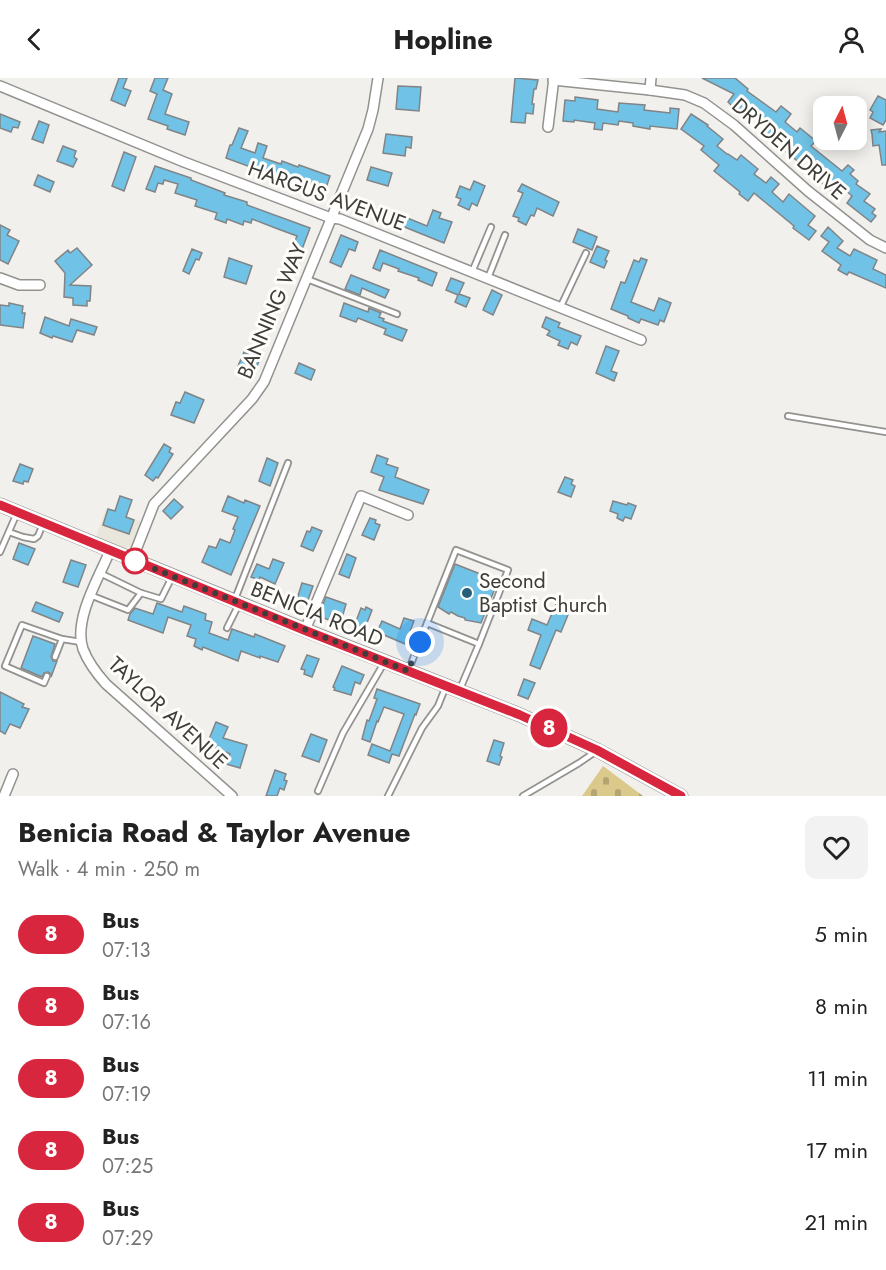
<!DOCTYPE html>
<meta charset="utf-8">
<style>
body{margin:0;font-family:Jost,sans-serif;background:#f2f2f2;color:#222;height:100vh;display:flex;flex-direction:column;font-size:22px;white-space:nowrap}
*{box-sizing:border-box;margin:0}
p{font-size:20px;color:#767676}
.icon{flex:none;width:33px;height:33px;fill:none;stroke:currentColor;stroke-width:2;stroke-linecap:round;stroke-linejoin:round}
.map{position:relative;height:718px;overflow:hidden}
.panel{display:flex;flex-direction:column;background:#fff;flex:1}
.panel>*{flex:none}
.badge{padding:0 12px;border-radius:20px;font-size:21px;line-height:39px}
.needle{width:39px;rotate:6deg}
.fabs{position:absolute;left:813px;top:18px;display:grid;gap:12px}
.fabs a{display:grid;place-items:center;width:54px;height:54px;border-radius:12px;background:#fff;box-shadow:0 3px 15px #0003;font-size:30px}
.you{position:absolute;width:30px;height:30px;margin:-15px;border:4px solid #fff;border-radius:50%;background:#1a73e8;box-shadow:0 0 0 9px #1a73e833}
.map>.badge{position:absolute;translate:-50% -50%;box-shadow:0 0 0 3px #fff}
.round{display:grid;place-items:center;flex:none;width:63px;height:63px;border-radius:12px;background:#f2f2f2}
.head{display:flex;align-items:center;justify-content:space-between;height:102px;padding:0 18px}
h1{font-size:28px;font-weight:700;line-height:45px}
ul{padding:0;list-style:none}
li{display:flex;align-items:center;gap:18px;height:72px;padding:0 18px}
li div{flex:1}
li b{display:block;font-size:22px}
li em{font-style:normal}
li .badge{min-width:66px;font-weight:700;text-align:center}
header{display:flex;justify-content:space-between;align-items:center;height:78px;padding:0 18px;background:#fff;font-size:27px;font-weight:700}
.map>svg:first-child{display:block}
.built{fill:#e9e6db}
.cemetery{fill:url(#cemetery-stones)}
.building{fill:#70c3e6;stroke:#818486;stroke-width:1.5}
.lines{fill:none;stroke-linecap:round;stroke-linejoin:round}
.service-casing{stroke:#93928f;stroke-width:8}
.minor-casing{stroke:#93928f;stroke-width:12}
.secondary-casing{stroke:#93928f;stroke-width:15}
.service{stroke:#fff;stroke-width:4.5}
.minor{stroke:#fff;stroke-width:9}
.secondary{stroke:#fff;stroke-width:12}
.line-casing{stroke:#fff;stroke-width:14}
.line{stroke:#d7263d;stroke-width:9}
.walk{stroke:#3d3d3b;stroke-width:6;stroke-dasharray:0 10.8}
.stop-dot{fill:#fff;stroke:#d7263d;stroke-width:3}
.poi-dot{fill:#246078;stroke:#fefdfa;stroke-width:2}
.labels{text-anchor:middle;dominant-baseline:central;stroke-width:6;stroke-linejoin:round;paint-order:stroke}
.street-label{font-size:21px;fill:#3d3d3b;stroke:#fefdfa}
.poi-label{font-size:21px;fill:#3d3d3b;stroke:#fefdfa;text-anchor:start}
</style>
<header><svg class="icon" aria-label="back" viewBox="0 0 24 24"><path d="M15 5l-7 7 7 7"/></svg>Hopline<svg class="icon" aria-label="person" viewBox="0 0 24 24"><circle cx="12" cy="8" r="4"/><path d="M4 21q1-7 8-7t8 7"/></svg></header>
<div class="map">
<svg width="886" height="718" viewBox="0 0 886 718">
<defs>
<pattern id="cemetery-stones" width="16" height="16" patternUnits="userSpaceOnUse" patternTransform="scale(1.5)"><rect width="16" height="16" fill="#dbc98b"/><path d="M2 7V4a2 2 0 0 1 4 0v3zM10 15v-3a2 2 0 0 1 4 0v3z" fill="#b3a473"/></pattern>
</defs>
<rect width="100%" height="100%" fill="#f1f0ed"/>
<polygon class="built" points="106,431 142,444 134,468 123,471 96,459"/>
<polygon class="cemetery" points="603,688 643,718 582,718"/>
<g class="building">
<polygon points="119,0 127,0 123,10 131,13 125,28 111,22"/>
<polygon points="155,0 168,0 163,12 172,16 165,36 189,44 185,57 167,51 168,48 148,41 157,16 150,13"/>
<polygon points="515,0 538,2 536,11 534,11 532,26 534,26 533,36 526,35 525,45 511,44"/>
<polygon points="702,0 735,0 748,11 747,13 776,34 781,28 791,36 785,44 797,54 800,50 816,63 811,68 842,93 848,87 854,92 850,96 858,103 856,106 870,116 864,123 875,131 872,135 876,138 871,144 847,125 852,118 842,109 836,117 816,100 823,93 817,87 806,78 800,85 781,70 787,63 776,55 771,61 763,55 770,46 752,33 747,40 738,34 728,24 734,16"/>
<polygon points="398,8 421,9 419,33 396,31"/>
<polygon points="878,18 886,22 886,42 883,47 870,40 873,34 870,32"/>
<polygon points="575,19 598,22 597,31 618,34 619,25 645,27 644,32 670,35 670,30 679,31 677,51 650,48 650,51 633,48 633,45 619,43 618,47 603,45 602,52 594,51 595,45 574,42 574,44 563,43 565,22 575,23"/>
<polygon points="0,36 20,44 18,50 13,49 11,54 0,50"/>
<polygon points="691,36 708,47 707,48 723,61 717,68 727,76 728,76 737,82 741,77 758,91 754,96 766,105 771,99 779,106 772,114 783,124 789,116 815,138 808,147 816,153 809,162 793,150 794,148 754,115 748,123 739,116 740,114 714,93 719,87 701,72 704,68 681,51"/>
<polygon points="39,43 49,47 43,65 32,61"/>
<polygon points="239,50 248,53 241,70 255,75 258,65 267,68 263,80 281,86 282,83 298,89 299,87 330,98 326,110 306,103 305,108 283,100 282,105 274,102 275,98 226,80 230,67 232,67"/>
<polygon points="881,51 879,54 886,53 886,87 882,87 879,67 873,68 872,56 871,52"/>
<polygon points="386,56 412,59 411,70 406,69 405,78 383,75"/>
<polygon points="63,68 76,73 74,79 77,81 73,89 57,83"/>
<polygon points="124,74 136,79 124,113 112,108"/>
<polygon points="155,88 191,100 191,102 225,115 224,117 247,124 247,127 310,150 301,174 292,170 297,158 278,151 252,141 251,145 244,143 243,147 227,141 226,145 215,141 217,135 195,128 197,122 175,115 178,106 164,102 163,106 158,105 155,114 146,111"/>
<polygon points="371,89 392,95 388,108 367,102"/>
<polygon points="38,97 54,104 50,114 34,107"/>
<polygon points="474,103 485,108 477,128 472,125 469,132 458,127 461,121 456,119 460,108 470,112"/>
<polygon points="522,106 559,124 553,138 537,130 534,138 531,137 526,147 518,143 519,140 513,138 523,115 518,113"/>
<polygon points="433,132 441,135 439,140 452,144 444,165 402,148 405,139 427,148"/>
<polygon points="0,147 10,152 7,157 19,163 8,186 0,182"/>
<polygon points="828,149 843,163 837,170 850,178 854,171 877,182 873,191 886,197 886,210 849,194 847,197 838,192 841,187 822,173 829,164 821,158"/>
<polygon points="578,151 597,159 592,172 573,164"/>
<polygon points="341,157 358,164 355,173 349,171 341,189 330,184"/>
<polygon points="597,168 609,173 605,182 607,183 604,190 590,184"/>
<polygon points="77,170 92,187 70,207 91,208 90,223 87,223 87,228 73,227 73,220 64,219 65,195 55,183 68,172 70,175"/>
<polygon points="192,171 202,175 199,182 196,181 189,196 183,193"/>
<polygon points="380,172 437,195 432,208 418,202 419,200 398,193 399,191 383,185 380,193 373,190"/>
<polygon points="229,180 252,188 246,206 224,199"/>
<polygon points="641,180 647,182 631,224 654,233 659,220 671,225 664,244 660,242 658,247 641,241 639,245 628,240 628,238 611,231 621,204 625,205 634,182 639,184"/>
<polygon points="351,197 389,212 385,220 362,210 360,217 345,211"/>
<polygon points="451,200 464,205 459,216 470,220 466,229 455,224 458,217 446,212"/>
<polygon points="492,212 502,217 493,237 483,232"/>
<polygon points="9,225 23,228 22,235 25,235 23,250 0,247 0,227 9,228"/>
<polygon points="344,225 368,234 369,230 381,235 379,239 384,241 383,243 407,252 402,263 384,256 386,251 358,240 356,244 340,238"/>
<polygon points="45,239 69,248 71,241 97,249 94,257 77,252 72,264 53,258 52,260 40,255"/>
<polygon points="546,239 560,245 558,249 581,258 577,267 571,264 568,271 558,267 560,263 547,257 550,253 542,249"/>
<polygon points="606,268 619,273 611,293 617,295 614,303 596,295"/>
<polygon points="244,274 260,281 254,295 238,288"/>
<polygon points="299,285 315,292 311,302 295,295"/>
<polygon points="185,314 204,322 194,345 171,337 176,324 180,325"/>
<polygon points="164,366 171,370 169,374 173,376 158,400 156,399 153,403 145,397"/>
<polygon points="377,377 388,381 386,386 398,390 395,399 429,412 423,426 379,412 384,399 371,394"/>
<polygon points="267,380 278,385 270,408 259,403"/>
<polygon points="20,386 33,391 28,404 24,403 23,406 13,403"/>
<polygon points="565,399 573,402 571,406 575,408 571,419 558,414"/>
<polygon points="120,418 132,422 126,439 134,442 129,456 103,447 108,431 115,433"/>
<polygon points="228,418 244,425 245,422 260,428 231,497 202,484 209,468 216,470 220,461 230,465 235,452 233,451 238,439 222,433"/>
<polygon points="174,421 183,429 171,441 163,433"/>
<polygon points="613,423 627,427 628,425 636,428 631,441 625,439 623,443 617,440 618,436 610,433"/>
<polygon points="370,440 376,442 375,445 380,447 374,462 362,457"/>
<polygon points="312,449 322,453 313,473 301,468 307,453 310,454"/>
<polygon points="19,465 35,471 28,487 13,481"/>
<polygon points="347,476 356,480 349,500 339,496"/>
<polygon points="273,481 284,485 275,506 260,499 259,502 251,499 257,486 269,491"/>
<polygon points="71,482 86,487 78,509 63,504"/>
<polygon points="455,486 498,503 481,545 465,542 465,540 458,538 451,534 449,536 438,529"/>
<polygon points="302,505 313,508 307,525 297,521"/>
<polygon points="326,519 346,526 342,540 331,536 329,542 318,538"/>
<polygon points="36,524 63,535 59,544 32,533"/>
<polygon points="157,525 182,534 184,528 206,536 205,542 212,544 209,555 228,562 232,551 254,559 255,556 285,568 278,584 260,578 260,580 241,573 238,583 203,569 202,572 194,568 196,561 187,558 191,547 168,539 163,555 128,542 130,536 135,530 153,536"/>
<polygon points="556,526 570,532 561,554 556,552 540,591 530,587 541,557 528,552 532,541 547,547"/>
<polygon points="366,529 372,532 365,550 355,546 361,530 365,532"/>
<polygon points="404,540 414,543 405,566 377,554 382,543 400,551"/>
<polygon points="33,558 55,566 51,579 53,583 57,583 51,599 51,596 48,594 44,595 42,599 21,590"/>
<polygon points="307,577 319,581 312,599 304,596 305,592 301,591"/>
<polygon points="342,588 364,597 360,606 355,604 351,617 334,612 335,610 333,609"/>
<polygon points="524,601 535,605 528,621 518,617"/>
<polygon points="377,611 420,626 416,637 415,636 399,678 392,676 389,685 368,677 372,666 390,673 404,636 384,629 378,644 377,643 370,664 362,661 367,642 369,643 377,621 374,620"/>
<polygon points="0,614 24,626 22,629 29,631 20,650 10,646 5,656 0,653"/>
<polygon points="216,644 228,649 223,660 247,667 240,690 226,686 230,676 207,666"/>
<polygon points="311,656 327,662 319,684 302,678"/>
<polygon points="494,662 504,665 500,678 502,679 499,687 487,683"/>
<polygon points="275,692 286,696 284,702 287,703 284,712 280,710 277,718 266,718"/>
</g>
<g class="lines">
<defs>
<g id="service">
<polyline points="472,194 491,149"/>
<polyline points="488,200 505,157"/>
<polyline points="307,201 397,236"/>
<polyline points="560,230 586,175"/>
<polyline points="788,338 886,354"/>
<polyline points="9,454 23,459 34,461 38,458 43,446"/>
<polyline points="0,474 17,435"/>
<polyline points="141,515 161,521 172,499"/>
<polyline points="90,517 128,532 141,515 100,495"/>
<polyline points="235,521 288,385"/>
<polyline points="427,545 456,472 508,492 479,566"/>
<polyline points="227,550 239,526"/>
<polyline points="55,579 62,561"/>
<polyline points="409,591 427,545 479,566 460,611"/>
<polyline points="47,598 44,605 5,588 22,547 62,561 81,564"/>
<polyline points="318,713 343,655 384,585"/>
<polyline points="388,718 422,650 438,628 446,608"/>
<polyline points="523,718 579,685 595,674"/>
</g>
<g id="minor">
<polyline points="553,2 650,12 685,17 704,25 734,47 808,113 870,162 886,170"/>
<polyline points="0,8 184,84 331,140 340,141 641,262"/>
<polyline points="650,12 651,0"/>
<polyline points="548,49 554,0"/>
<polyline points="0,200 19,207 40,207"/>
<path d="M110,473c-11,26 -37,69 -27,98 5,13 14,25 23,35l126,112"/>
<polyline points="132,482 154,426 252,321 264,304 368,51 373,32 378,0"/>
<polyline points="305,552 361,418 408,437"/>
<polyline points="4,718 13,696"/>
</g>
<polyline id="secondary" points="0,427 305,552 520,637 597,672 681,718"/>
</defs>
<use href="#service" class="service-casing"/>
<use href="#minor" class="minor-casing"/>
<use href="#secondary" class="secondary-casing"/>
<use href="#service" class="service"/>
<use href="#minor" class="minor"/>
<use href="#secondary" class="secondary"/>
</g>
<g class="lines">
<defs>
<polyline id="line" points="0,427 304,552 520,637 597,672 681,718"/>
</defs>
<use href="#line" class="line-casing"/>
<use href="#line" class="line"/>
<polyline class="walk" points="135,483 408,593 420,564"/>
</g>
<circle class="stop-dot" cx="135" cy="483" r="12"/>
<circle class="poi-dot" cx="467" cy="515" r="6"/>
<g class="labels">
<g class="street-label">
<text transform="translate(789 71) rotate(41)">DRYDEN DRIVE</text>
<text transform="translate(327 118) rotate(20)">HARGUS AVENUE</text>
<text transform="translate(272 233) rotate(-67)">BANNING WAY</text>
<text transform="translate(317 536) rotate(22)">BENICIA ROAD</text>
<text transform="translate(168 635) rotate(43)">TAYLOR AVENUE</text>
</g>
<g class="poi-label">
<text x="479" y="503">Second<tspan x="479" dy="24">Baptist Church</tspan></text>
</g>
</g>
</svg>
<div class="fabs">
<a><svg class="needle" viewBox="-14 -14 28 28"><path d="M0-13l5 13h-10z" fill="#e53935"/><path d="M0 13l5-13h-10z" fill="#767676"/></svg></a>
</div>
<div class="you" style="left:420px;top:564px"></div>
<b class="badge" style="left:549px;top:650px;background:#d7263d;color:#fff">8</b>
</div>
<section class="panel">
<div class="head"><div><h1>Benicia Road &amp; Taylor Avenue</h1><p>Walk · 4 min · 250 m</p></div><a class="round"><svg class="icon" aria-label="heart" viewBox="0 0 24 24"><path d="M12 20l-8-8c-3-5 5-10 8-4 3-6 11-1 8 4z"/></svg></a></div>
<ul>
<li><span class="badge" style="background:#d7263d;color:#fff">8</span><div><b>Bus</b><p>07:13</p></div><em>5 min</em></li>
<li><span class="badge" style="background:#d7263d;color:#fff">8</span><div><b>Bus</b><p>07:16</p></div><em>8 min</em></li>
<li><span class="badge" style="background:#d7263d;color:#fff">8</span><div><b>Bus</b><p>07:19</p></div><em>11 min</em></li>
<li><span class="badge" style="background:#d7263d;color:#fff">8</span><div><b>Bus</b><p>07:25</p></div><em>17 min</em></li>
<li><span class="badge" style="background:#d7263d;color:#fff">8</span><div><b>Bus</b><p>07:29</p></div><em>21 min</em></li>
</ul>
</section>
